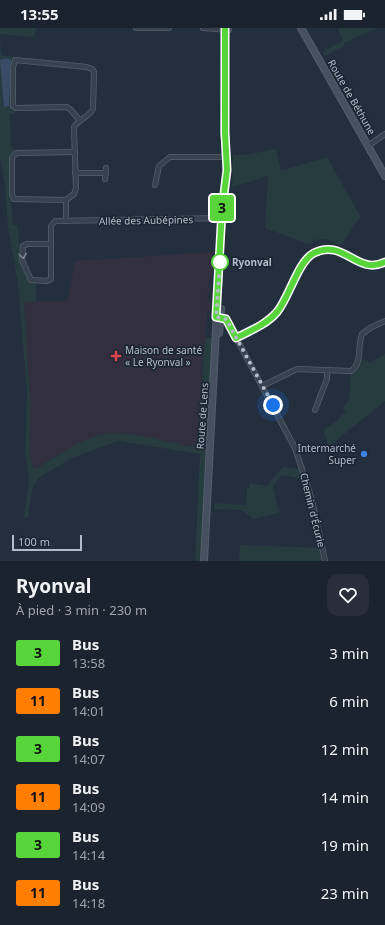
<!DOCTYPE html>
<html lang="fr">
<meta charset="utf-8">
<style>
body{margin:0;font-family:"Noto Sans",sans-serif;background:#282f3a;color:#f1f3f6;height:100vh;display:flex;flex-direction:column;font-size:15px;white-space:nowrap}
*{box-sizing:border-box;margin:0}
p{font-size:13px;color:#a0a4aa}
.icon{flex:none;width:22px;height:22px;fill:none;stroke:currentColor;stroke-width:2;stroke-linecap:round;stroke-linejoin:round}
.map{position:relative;height:533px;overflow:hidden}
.drawer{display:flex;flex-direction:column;background:#1b232e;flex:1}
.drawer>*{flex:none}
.badge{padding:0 8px;border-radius:3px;font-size:14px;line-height:26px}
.scale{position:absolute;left:12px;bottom:10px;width:70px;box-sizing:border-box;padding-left:4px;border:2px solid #b4bcc9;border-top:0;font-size:11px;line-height:14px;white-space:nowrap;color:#b4bcc9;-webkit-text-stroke:3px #1d2633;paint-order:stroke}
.you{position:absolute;width:20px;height:20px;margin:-10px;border:3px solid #fff;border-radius:50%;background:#1a73e8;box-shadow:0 0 0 6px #1a73e833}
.map>.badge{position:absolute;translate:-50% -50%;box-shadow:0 0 0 2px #fff}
.round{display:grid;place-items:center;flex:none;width:42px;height:42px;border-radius:12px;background:#282f3a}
.overview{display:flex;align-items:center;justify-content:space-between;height:68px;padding:0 16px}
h1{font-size:19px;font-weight:700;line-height:30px}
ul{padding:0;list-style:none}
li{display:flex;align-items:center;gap:12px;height:48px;padding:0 16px}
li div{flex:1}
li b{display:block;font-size:15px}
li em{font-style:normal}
li .badge{min-width:44px;font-weight:700;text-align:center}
.status{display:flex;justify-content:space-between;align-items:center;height:28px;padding:0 20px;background:#1b232e;direction:ltr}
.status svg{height:11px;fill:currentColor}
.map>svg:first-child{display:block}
.medical{fill:#32303f}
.green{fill:#263c3f}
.water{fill:#394c67}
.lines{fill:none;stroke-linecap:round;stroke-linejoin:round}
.street-casing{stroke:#565f6c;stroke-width:6}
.secondary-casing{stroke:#565f6c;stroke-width:8}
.street{stroke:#38414e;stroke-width:4.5}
.secondary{stroke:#465061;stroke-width:6}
.oneway{stroke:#7c8592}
.line-casing{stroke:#fff;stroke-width:9}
.line{stroke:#57d53b;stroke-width:6}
.walk{stroke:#b4bcc9;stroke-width:4;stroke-dasharray:0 7.2}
.stop-dot{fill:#fff;stroke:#57d53b;stroke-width:2}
.health-dot{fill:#e0444e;stroke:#1d2633;stroke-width:1.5}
.shop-dot{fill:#3f7fe0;stroke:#1d2633;stroke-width:1.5}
.labels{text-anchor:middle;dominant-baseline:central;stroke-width:3.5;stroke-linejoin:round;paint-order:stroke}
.street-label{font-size:10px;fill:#b4bcc9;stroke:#1d2633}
.stop-label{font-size:10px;font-weight:bold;fill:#b4bcc9;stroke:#1d2633;text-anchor:start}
.poi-label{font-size:10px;fill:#b4bcc9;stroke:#1d2633;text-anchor:start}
</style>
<div class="status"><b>13:55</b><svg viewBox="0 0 49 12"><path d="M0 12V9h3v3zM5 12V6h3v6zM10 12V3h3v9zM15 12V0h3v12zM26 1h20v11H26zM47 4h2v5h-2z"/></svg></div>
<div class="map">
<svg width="385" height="533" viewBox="0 0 385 533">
<rect width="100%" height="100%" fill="#242f3e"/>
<polygon class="medical" points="215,224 213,246 208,256 210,262 207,268 211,276 211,281 207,282 197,414 192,419 119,405 85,413 37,440 33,440 30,425 24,274 68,273 75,233"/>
<g class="green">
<path d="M0,0h37l-4,9 -33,-3 1,21 10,2 4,3 -3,43 4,5 -1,5 -5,1 1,32 5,7 -3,2v43l-2,5 2,22h5l1,17 10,36 7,4v20h-12l6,95v56l3,15h4c21,-12 45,-31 69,-34 24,-3 62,8 86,13l6,-8 7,-101h7l-11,223h-6l5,-107 -82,-13 -46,17 -34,20 -6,11 -4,27 -4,2 5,-38 -4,-27 2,-60 -9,-109 -10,-57 -3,-41 -5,-29z"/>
<polygon points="338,0 377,0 344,15 344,18 325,28 323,24 343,12"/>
<polygon points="276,121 281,143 327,129 361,190 357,193 341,218 327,211 313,212 313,215 308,216 265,200 268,148 232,159 233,127 245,127"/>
<polygon points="385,326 385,373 328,419 324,402 337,393 346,383 343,380 349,372 351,343 359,329 370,335"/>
<polygon points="283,439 299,441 303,451 281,447 273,458 279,485 253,491 242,482 214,481 215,475 246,477 247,460 249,461 250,455 267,458"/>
<polygon points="240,517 322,520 325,533 239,533"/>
</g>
<polygon class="water" points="7,30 11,32 9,78 4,79 0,32"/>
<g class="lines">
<defs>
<g id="street">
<polyline points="136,0 169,0"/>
<polyline points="203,0 229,2"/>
<polyline points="368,118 385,106"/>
<polyline points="75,145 106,145"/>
<polyline points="105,151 106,140"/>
<polyline points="155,157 159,138 170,129 227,129"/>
<polyline points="66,172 14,171 12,167 12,130 16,125 75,124"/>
<path d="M66,193v-21l8,-6 2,-6 -2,-61c5,-8 15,-10 19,-18l1,-37 -2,-3 -5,-2 -72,-7 -2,7v39l3,2 51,-1 4,3 9,11"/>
<polyline points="51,216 27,216 23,218 22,232 31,252 47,253 51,251 51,198 55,193 226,190"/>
<polyline points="217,289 226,291 295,420 312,472 325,533"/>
<path d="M236,310c14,-8 31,-13 41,-26 12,-14 21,-51 37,-59 31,-15 42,24 71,9"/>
<path d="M262,358l35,-17 54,2c12,-8 6,-26 11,-37l8,-6 15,-7"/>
<polyline points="315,382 327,351 327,342"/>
</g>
<g id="secondary">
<polyline points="301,0 385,148"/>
<polyline points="224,108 225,0"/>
<polyline points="219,305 221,281"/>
<polyline points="204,533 222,185 227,142 225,105"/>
</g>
</defs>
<use href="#street" class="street-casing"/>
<use href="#secondary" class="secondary-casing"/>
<use href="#street" class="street"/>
<use href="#secondary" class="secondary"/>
</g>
<defs><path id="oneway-chevron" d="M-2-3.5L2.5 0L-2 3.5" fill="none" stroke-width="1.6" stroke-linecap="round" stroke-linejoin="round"/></defs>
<use class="oneway" href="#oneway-chevron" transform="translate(23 228) rotate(82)"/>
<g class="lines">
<defs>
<path id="line" d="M225,0v105l2,37 -5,40 -6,107 10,2 10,19c14,-7 31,-14 41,-26 12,-14 21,-51 37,-59 30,-15 43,23 71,9"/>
</defs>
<use href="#line" class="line-casing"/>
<use href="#line" class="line"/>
<polyline class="walk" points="220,234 216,289 226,291 273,377"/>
</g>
<circle class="stop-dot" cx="220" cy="234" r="8"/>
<path class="health-dot" d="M114 322h4v4h4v4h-4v4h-4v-4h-4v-4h4z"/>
<circle class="shop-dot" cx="364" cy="426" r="4"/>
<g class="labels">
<g class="street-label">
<text transform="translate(352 69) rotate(60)">Route de Béthune</text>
<text transform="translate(146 192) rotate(-1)">Allée des Aubépines</text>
<text transform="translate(202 388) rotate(-86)">Route de Lens</text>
<text transform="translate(313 482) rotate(76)">Chemin d'Écurie</text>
</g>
<g class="stop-label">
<text x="232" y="234">Ryonval</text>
</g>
<g class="poi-label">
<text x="125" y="322">Maison de santé<tspan x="125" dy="12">« Le Ryonval »</tspan></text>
<text x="356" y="420" text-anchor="end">Intermarché<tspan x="356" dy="12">Super</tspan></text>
</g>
</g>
</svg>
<div class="scale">100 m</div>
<div class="you" style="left:273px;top:377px"></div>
<b class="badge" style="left:222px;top:180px;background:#57d53b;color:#111">3</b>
</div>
<section class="drawer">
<div class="overview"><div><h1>Ryonval</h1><p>À pied · 3 min · 230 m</p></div><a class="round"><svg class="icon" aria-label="heart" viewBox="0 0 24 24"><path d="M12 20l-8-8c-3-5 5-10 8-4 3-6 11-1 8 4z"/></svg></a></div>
<ul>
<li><span class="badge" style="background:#57d53b;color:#111">3</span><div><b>Bus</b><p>13:58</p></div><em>3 min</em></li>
<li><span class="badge" style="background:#fe7f00;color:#111">11</span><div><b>Bus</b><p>14:01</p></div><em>6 min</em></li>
<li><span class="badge" style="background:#57d53b;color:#111">3</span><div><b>Bus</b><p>14:07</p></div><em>12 min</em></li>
<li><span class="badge" style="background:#fe7f00;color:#111">11</span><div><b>Bus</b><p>14:09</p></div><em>14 min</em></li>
<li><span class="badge" style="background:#57d53b;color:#111">3</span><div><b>Bus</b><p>14:14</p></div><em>19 min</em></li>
<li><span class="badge" style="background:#fe7f00;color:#111">11</span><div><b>Bus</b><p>14:18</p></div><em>23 min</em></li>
</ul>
</section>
